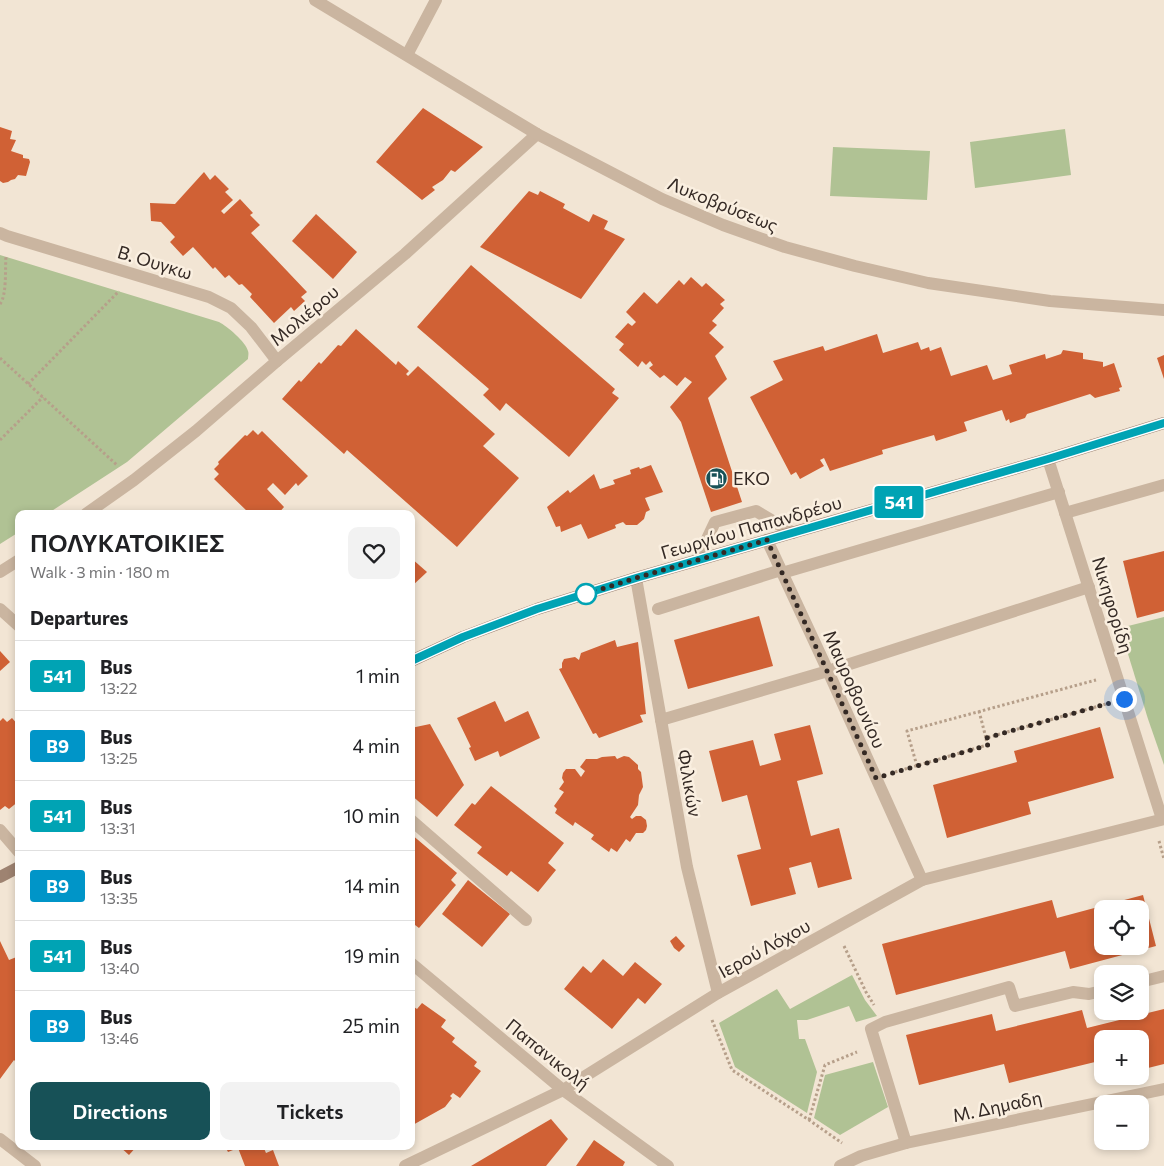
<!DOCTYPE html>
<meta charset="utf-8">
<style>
body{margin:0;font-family:Commissioner,sans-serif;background:#f2f2f2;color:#202124;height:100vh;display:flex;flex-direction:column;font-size:19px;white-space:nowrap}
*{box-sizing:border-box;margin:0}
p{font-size:16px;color:#757577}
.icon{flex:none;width:28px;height:28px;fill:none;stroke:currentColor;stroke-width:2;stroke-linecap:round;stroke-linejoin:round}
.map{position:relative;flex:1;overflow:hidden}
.drawer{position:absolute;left:15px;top:510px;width:400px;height:640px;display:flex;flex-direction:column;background:#fff;border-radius:10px;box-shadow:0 2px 8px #0003}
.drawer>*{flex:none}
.badge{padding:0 10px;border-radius:4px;font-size:18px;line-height:32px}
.fabs{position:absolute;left:1094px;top:900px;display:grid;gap:10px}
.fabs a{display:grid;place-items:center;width:55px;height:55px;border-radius:10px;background:#fff;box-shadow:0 2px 8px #0003;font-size:25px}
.you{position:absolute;width:25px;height:25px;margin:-12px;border:4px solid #fff;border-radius:50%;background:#1a73e8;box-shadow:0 0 0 8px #1a73e833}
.map>.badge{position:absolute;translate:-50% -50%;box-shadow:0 0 0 2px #fff}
h2{padding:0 15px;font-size:19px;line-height:45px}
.round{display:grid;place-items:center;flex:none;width:52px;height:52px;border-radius:10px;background:#f2f2f2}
.head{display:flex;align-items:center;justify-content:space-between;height:85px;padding:0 15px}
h1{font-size:24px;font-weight:600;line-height:38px}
.cta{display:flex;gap:10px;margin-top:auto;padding:10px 15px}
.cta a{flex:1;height:58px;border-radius:10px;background:#175157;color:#fff;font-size:20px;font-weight:600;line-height:58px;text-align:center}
.cta a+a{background:#f2f2f2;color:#202124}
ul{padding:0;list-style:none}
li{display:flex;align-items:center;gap:15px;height:70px;padding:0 15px;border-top:1px solid #e0e0e0}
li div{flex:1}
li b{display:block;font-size:19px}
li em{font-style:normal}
li .badge{min-width:55px;font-weight:700;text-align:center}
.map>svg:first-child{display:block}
.green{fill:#b0c294}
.building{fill:#d06135;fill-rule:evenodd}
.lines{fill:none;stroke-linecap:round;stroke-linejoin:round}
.path{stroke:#b69f8a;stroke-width:3;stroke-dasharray:2.5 2.5;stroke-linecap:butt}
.service{stroke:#cab5a0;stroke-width:12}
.pedestrian{stroke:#cab5a0;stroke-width:12}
.minor{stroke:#cab5a0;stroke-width:12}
.tertiary{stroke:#cab5a0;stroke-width:12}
.secondary{stroke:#9e8371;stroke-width:12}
.line-casing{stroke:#fff;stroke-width:11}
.line{stroke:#00a3b4;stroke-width:8}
.walk{stroke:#342924;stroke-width:5;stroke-dasharray:0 9}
.stop-dot{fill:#fff;stroke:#00a3b4;stroke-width:2.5}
.labels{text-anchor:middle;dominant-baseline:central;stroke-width:5;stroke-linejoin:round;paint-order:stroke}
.street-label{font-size:18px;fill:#342924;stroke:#faefe0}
.poi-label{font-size:18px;fill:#342924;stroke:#faefe0;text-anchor:start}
</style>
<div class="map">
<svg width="1164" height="1166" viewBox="0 0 1164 1166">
<rect width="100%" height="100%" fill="#f2e5d4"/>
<g class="green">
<polygon points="1065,129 1071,175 975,188 970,142"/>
<polygon points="833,147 930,151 927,200 830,196"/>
<path d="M0,255l219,67c8,4 27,20 29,29 1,2 0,6 0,8l-121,103 -80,52h-28v18l-19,12z"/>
<polygon points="1164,617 1164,765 1148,719 1120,628"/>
<polygon points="852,975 865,1000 877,1016 856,1022 849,1006 807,1020 797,1020 799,1039 805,1039 817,1072 807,1113 735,1067 719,1023 777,989 790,1009"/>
<polygon points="873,1062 888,1107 840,1135 814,1118 825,1075"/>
</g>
<g class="building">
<polygon points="423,108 483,147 455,172 451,170 443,180 432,187 435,190 422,200 376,162"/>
<polygon points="0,127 12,131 10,139 16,140 11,151 23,155 23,158 29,159 30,162 26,176 18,175 15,179 11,180 8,182 3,183 0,181"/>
<polygon points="204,172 210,180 215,175 229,189 225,192 233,200 221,211 224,214 240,199 253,213 250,215 260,225 251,233 307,292 301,297 305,301 294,311 291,307 274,323 250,297 252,294 242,284 239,285 229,275 225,278 215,267 213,269 193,247 183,256 170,242 175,237 161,222 151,221 150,203 175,204"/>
<polygon points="529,191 538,195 540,191 565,204 563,208 589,222 593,214 608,221 604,229 625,239 581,299 480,247"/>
<polygon points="316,214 357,252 333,279 292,241"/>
<polygon points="471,265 615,389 612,393 619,398 569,457 506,403 500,411 483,395 489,389 417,327"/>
<polygon points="691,277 702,287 706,283 725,300 720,304 724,308 712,321 717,325 709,333 724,347 715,356 727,379 708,398 742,502 711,512 681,422 670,407 692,382 685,377 677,386 664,375 660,378 649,368 653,365 650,361 646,365 642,361 638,367 619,350 624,344 615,337 628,323 632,326 636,322 626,312 644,292 657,304 679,280 684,285"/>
<polygon points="356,329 396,365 398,361 409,371 406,374 408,376 418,366 495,434 483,446 519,478 457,547 347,450 344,454 282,399 299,380 301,382 319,362 321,364 338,345 341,346"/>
<polygon points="877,334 883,353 918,342 921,350 929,347 930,351 941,347 951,376 987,365 993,380 1012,374 1009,365 1045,354 1046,359 1061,354 1063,350 1083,353 1083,359 1103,362 1103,367 1114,363 1122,387 1119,388 1120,391 1095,398 1090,394 1027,414 1025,418 1010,423 1009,419 1006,421 1002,410 964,422 967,431 936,441 934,435 882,450 883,454 830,471 824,458 820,460 824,466 800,479 796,472 791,475 750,397 783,380 773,361 823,346 825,351"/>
<polygon points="1164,355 1164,379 1157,358"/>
<polygon points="253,430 258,435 262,431 308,476 298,486 296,483 285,495 273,483 267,489 284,507 278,514 250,514 214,479 219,474 214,469 219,464 218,462 245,435 247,436"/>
<polygon points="651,465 663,492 645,498 650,510 646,512 644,519 637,525 626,525 623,522 615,525 616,528 588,539 581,524 561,532 560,526 556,527 547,507 568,490 570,493 594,474 600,489 615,484 613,480 631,474 630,470 639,467 640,469"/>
<polygon points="1164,551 1164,611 1137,618 1123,561"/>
<polygon points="411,558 427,572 411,587"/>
<polygon points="759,616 773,666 688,689 674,640"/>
<polygon points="615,640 617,647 638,642 646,714 640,715 643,722 599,738 596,733 593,734 559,669 562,668 562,663 564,659 575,657 579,660 581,653"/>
<polygon points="0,651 10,662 0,671"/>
<polygon points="495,701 505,722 528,711 540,738 500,757 498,751 475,761 469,748 471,747 457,718"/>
<polygon points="3,718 7,722 12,718 19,726 19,801 9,809 5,806 0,810 0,721"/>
<polygon points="430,724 464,785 437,817 411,795 411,728"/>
<polygon points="810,725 823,774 797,781 811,836 839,828 852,879 818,888 811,862 789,868 796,894 751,906 737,855 761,849 747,795 722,802 709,751 753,740 760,766 781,760 774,734"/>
<polygon points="1100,727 1114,778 1028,802 1031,814 947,838 933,785 1017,762 1014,751"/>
<polygon points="615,756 617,759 624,756 629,757 638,765 638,769 641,772 643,787 639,795 638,805 630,817 632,819 636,816 641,816 646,820 647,826 646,830 643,833 636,833 630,842 626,839 617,852 611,848 609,852 591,839 594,835 575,822 573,826 555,813 557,809 554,806 564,792 559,789 564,782 562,778 563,773 566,769 575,769 581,777 585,771 580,767 586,759 597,759 602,757"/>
<polygon points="491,786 564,843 548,863 556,870 538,892 511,871 507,876 477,853 482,847 454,825 472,803 475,805"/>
<polygon points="411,834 457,873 451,880 456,885 419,928 411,922"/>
<polygon points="468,880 510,914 482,947 442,914"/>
<path d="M1143,895l13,51 -86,23 -5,-18 -169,44 -14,-51 170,-44 5,18zM1102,909h38v37h-38z"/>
<polygon points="676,936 685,946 679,952 674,948 670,941"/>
<polygon points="0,941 9,960 19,956 19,1065 14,1060 0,1079"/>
<polygon points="603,959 623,976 635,962 662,984 645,1004 638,998 612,1029 564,989 583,966 591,973"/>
<polygon points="422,1003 446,1020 441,1027 455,1038 452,1042 477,1062 474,1066 481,1071 460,1098 453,1093 450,1096 452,1098 445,1107 411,1126 411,1005 417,1009"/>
<polygon points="1164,1009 1164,1064 1140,1070 1140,1039 1102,1039 1102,1076 1111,1077 1099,1080 1095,1062 1009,1083 1004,1064 919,1085 906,1035 992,1014 996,1031 1082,1010 1087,1028"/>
<polygon points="551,1119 568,1139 546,1166 471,1166"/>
<polygon points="594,1140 625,1162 623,1166 576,1166"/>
<polygon points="119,1146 137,1146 129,1155"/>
<polygon points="225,1146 263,1146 266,1153 273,1150 279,1166 245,1166 238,1148 228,1152"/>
</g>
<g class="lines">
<g class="path">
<path d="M0,304c7,-9 5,-36 6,-48"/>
<polyline points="0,358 118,466"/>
<polyline points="28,384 119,291"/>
<polyline points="0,440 43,397"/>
<polyline points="979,711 986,738"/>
<polyline points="917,766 907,731 1096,680"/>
<polyline points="895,772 987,745 986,738 1106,704"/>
<polyline points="1159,841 1164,859"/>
<polyline points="844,946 866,992 874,1005"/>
<polyline points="712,1020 732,1070 809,1120 842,1143"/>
<polyline points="809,1120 825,1065 857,1052"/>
</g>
<g class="service">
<polyline points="407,55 436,0"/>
<polyline points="697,560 715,522 756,511 793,533"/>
<polyline points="411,820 526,920"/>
</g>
<g class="pedestrian">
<polyline points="1065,513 1164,485"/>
<polyline points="782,573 1059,492"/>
<polyline points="658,609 781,570"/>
<polyline points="828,671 1089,587"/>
<polyline points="1140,982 1164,976"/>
<polyline points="906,1143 871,1029 885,1022 1009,987 1015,1006 1073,992 1089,994 1102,991"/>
</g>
<g class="minor">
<polyline points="0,233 7,236 209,297 231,308 251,327 277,361"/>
<polyline points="1048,459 1162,819"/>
<polyline points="86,514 134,480 196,431 277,361 405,254 537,134"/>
<polyline points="767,540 828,671 922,880"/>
<polyline points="0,572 19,560"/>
<polyline points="636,578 687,867 718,993"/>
<polyline points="0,609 19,626"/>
<polyline points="661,720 828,671"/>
<polyline points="0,830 19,852"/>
<polyline points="411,963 563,1090 668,1166"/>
<polyline points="0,1139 35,1166"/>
<polyline points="405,1166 563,1090 718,993 922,880 1164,819"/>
<polyline points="840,1166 861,1156 906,1143 1164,1089"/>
</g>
<polyline class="tertiary" points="315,0 537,134 662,199 723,225 785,247 855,266 928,283 1050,301 1164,310"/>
<g class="secondary">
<polyline points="411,661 463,637 537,609 636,578 1048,459 1164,423"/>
<polyline points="0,877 19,867"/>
</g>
</g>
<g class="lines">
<defs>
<polyline id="line" points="411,661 463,637 537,609 636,578 1048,459 1164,423"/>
</defs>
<use href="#line" class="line-casing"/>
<use href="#line" class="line"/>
<polyline class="walk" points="586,594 636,578 767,540 876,778 988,745 986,738 1124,699"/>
</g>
<defs>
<symbol id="fuel-disc" viewBox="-11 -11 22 22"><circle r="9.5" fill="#175157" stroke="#faefe0"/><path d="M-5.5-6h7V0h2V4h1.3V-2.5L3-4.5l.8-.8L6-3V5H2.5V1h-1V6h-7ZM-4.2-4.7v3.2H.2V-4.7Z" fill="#fff"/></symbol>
</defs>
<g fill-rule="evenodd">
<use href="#fuel-disc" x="704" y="466" width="25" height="25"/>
</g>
<circle class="stop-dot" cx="586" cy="594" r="10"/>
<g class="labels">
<g class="street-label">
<text transform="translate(723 204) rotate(22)">Λυκοβρύσεως</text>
<text transform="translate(155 262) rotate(17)">Β. Ουγκω</text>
<text transform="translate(304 315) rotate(-40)">Μολιέρου</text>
<text transform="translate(751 527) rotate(-16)">Γεωργίου Παπανδρέου</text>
<text transform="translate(1113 605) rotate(73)">Νικηφορίδη</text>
<text transform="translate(855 689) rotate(66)">Μαυροβουνίου</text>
<text transform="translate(690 783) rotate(80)">Φιλικών</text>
<text transform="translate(764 948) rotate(-29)">Ιερού Λόχου</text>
<text transform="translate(548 1054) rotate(39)">Παπανικολή</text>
<text transform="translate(997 1106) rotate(-12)">Μ. Δημαδη</text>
</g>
<g class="poi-label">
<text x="733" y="478">EKO</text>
</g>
</g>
</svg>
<div class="fabs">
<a><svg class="icon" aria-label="locate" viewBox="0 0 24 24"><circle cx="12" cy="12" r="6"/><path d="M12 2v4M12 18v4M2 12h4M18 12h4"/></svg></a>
<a><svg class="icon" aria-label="layers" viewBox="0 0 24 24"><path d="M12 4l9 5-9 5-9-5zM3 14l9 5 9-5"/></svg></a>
<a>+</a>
<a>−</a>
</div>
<div class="you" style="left:1124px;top:699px"></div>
<b class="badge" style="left:899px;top:502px;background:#00a3b4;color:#fff">541</b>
<section class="drawer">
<div class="head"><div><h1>ΠΟΛΥΚΑΤΟΙΚΙΕΣ</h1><p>Walk · 3 min · 180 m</p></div><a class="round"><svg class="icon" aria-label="heart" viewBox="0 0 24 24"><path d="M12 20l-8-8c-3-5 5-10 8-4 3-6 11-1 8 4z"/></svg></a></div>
<h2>Departures</h2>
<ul>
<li><span class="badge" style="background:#00a3b4;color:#fff">541</span><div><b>Bus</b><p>13:22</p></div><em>1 min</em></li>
<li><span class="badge" style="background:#0095c8;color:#fff">Β9</span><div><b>Bus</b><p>13:25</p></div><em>4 min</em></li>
<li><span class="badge" style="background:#00a3b4;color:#fff">541</span><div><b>Bus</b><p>13:31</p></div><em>10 min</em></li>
<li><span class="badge" style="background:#0095c8;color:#fff">Β9</span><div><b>Bus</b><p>13:35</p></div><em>14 min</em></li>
<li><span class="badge" style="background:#00a3b4;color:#fff">541</span><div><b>Bus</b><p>13:40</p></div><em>19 min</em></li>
<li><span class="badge" style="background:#0095c8;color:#fff">Β9</span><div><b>Bus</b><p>13:46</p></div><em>25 min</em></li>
</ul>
<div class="cta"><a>Directions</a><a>Tickets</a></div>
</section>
</div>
